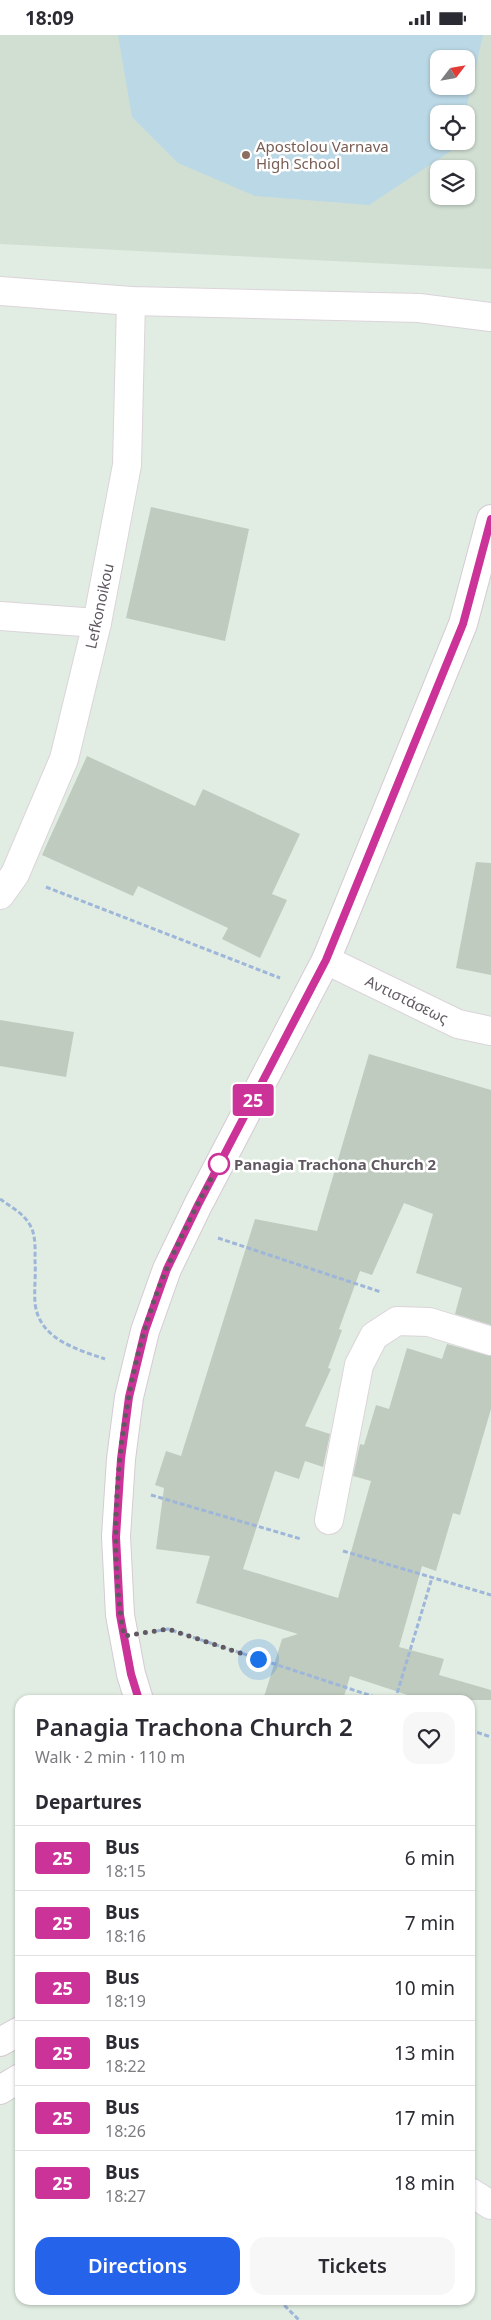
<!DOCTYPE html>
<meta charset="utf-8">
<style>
body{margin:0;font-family:"Noto Sans",sans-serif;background:#f7f7f7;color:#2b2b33;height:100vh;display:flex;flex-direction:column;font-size:19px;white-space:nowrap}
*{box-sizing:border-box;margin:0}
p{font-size:16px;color:#7c7c81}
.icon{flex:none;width:28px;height:28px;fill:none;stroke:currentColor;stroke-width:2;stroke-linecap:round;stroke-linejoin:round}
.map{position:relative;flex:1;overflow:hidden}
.sheet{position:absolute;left:15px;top:1660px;width:460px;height:610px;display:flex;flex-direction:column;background:#fff;border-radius:15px;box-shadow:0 1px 4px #0004}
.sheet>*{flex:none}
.badge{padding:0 10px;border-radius:4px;font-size:18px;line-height:32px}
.needle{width:32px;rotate:59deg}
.buttons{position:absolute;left:430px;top:15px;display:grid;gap:10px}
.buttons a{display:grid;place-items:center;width:45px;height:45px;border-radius:10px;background:#fff;box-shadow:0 1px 4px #0004;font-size:25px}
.you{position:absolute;width:25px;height:25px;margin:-12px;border:4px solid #fff;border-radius:50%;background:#1a73e8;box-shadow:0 0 0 8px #1a73e833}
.map>.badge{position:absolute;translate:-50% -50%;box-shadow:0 0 0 2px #fff}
h2{padding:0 20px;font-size:19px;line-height:45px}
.round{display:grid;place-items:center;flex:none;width:52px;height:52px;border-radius:15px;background:#f7f7f7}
.headline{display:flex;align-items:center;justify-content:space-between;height:85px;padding:0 20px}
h1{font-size:24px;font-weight:600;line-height:38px}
.action{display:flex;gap:10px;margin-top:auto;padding:10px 20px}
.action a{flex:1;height:58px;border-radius:15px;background:#2563eb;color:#fff;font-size:20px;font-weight:600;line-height:58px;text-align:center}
.action a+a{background:#f7f7f7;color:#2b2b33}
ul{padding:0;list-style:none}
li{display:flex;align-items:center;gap:15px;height:65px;padding:0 20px;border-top:1px solid #e1e1e2}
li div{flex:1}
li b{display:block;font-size:19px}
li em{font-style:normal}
li .badge{min-width:55px;font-weight:700;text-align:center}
.status{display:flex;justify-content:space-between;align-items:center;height:35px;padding:0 25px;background:#fff;direction:ltr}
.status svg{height:14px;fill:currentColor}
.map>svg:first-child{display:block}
.education{fill:#d1dfd3;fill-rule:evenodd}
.green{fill:#bbd8e6;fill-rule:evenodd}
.building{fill:#bfcbbf}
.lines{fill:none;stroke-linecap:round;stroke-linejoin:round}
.minor-casing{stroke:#dbd4db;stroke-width:30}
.tertiary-casing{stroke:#dbd4db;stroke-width:30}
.secondary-casing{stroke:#d5cbd5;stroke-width:30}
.path{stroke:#9eb6d9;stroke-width:3;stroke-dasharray:5 2.5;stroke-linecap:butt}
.minor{stroke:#fff;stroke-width:28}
.tertiary{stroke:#fff;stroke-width:28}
.secondary{stroke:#fff;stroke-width:28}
.line-casing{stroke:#fff;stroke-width:11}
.line{stroke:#c39;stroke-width:8}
.walk{stroke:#615962;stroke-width:5;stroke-dasharray:0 9}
.education-dot{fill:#8d6e63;stroke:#fff;stroke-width:2}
.stop-dot{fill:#fff;stroke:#c39;stroke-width:2.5}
.labels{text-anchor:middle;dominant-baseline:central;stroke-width:5;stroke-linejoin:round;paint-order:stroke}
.education-label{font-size:15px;fill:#785e54;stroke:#fff;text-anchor:start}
.street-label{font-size:15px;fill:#615962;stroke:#fff}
.stop-label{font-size:15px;font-weight:bold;fill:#615962;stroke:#fff;text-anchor:start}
</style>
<div class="status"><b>18:09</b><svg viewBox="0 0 49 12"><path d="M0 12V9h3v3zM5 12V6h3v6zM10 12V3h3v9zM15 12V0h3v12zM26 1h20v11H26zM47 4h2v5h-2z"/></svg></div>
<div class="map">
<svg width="491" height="2285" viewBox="0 0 491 2285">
<rect width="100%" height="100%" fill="#e1ede2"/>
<path class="education" d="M0,0h491v234l-491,-25zM439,24h27v27h-27zM439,79h27v27h-27zM439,134h27v27h-27z"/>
<path class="green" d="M118,0h365l-18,79h-26v27h20l-2,6 -88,58 -114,-9 -77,-33 -46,-46zM439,24h27v27h-27z"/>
<g class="building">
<polygon points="151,472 249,494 225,606 126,583"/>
<polygon points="87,721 195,771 203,754 300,799 272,859 287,865 260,923 222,904 228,893 138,851 133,861 42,820"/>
<polygon points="476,827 491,828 491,940 456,933"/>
<polygon points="0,985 74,997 66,1042 0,1031"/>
<polygon points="369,1019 491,1055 491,1290 455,1279 462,1253 416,1238 433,1179 404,1168 372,1240 360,1236 339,1294 342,1295 328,1333 331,1334 305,1391 330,1399 323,1432 305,1426 299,1444 275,1436 243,1534 338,1563 371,1446 353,1441 360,1409 364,1410 376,1370 389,1374 407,1313 442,1324 447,1309 491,1321 491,1374 460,1480 453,1478 436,1536 422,1531 399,1612 444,1624 439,1640 491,1655 491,1665 423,1665 350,1641 343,1665 263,1665 282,1604 298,1599 196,1568 210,1521 156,1514 164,1453 155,1450 166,1416 181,1421 255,1184 317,1196"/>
</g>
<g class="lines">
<defs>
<g id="minor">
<polyline points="0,256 131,266 419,273 491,282"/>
<polyline points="0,581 97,588"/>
<polyline points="0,860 15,839 64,724 97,588 127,430 131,266"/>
<polyline points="326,925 458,989 491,996"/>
<polyline points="329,1485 359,1330 374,1301 397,1286 429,1287 491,1306"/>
</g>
<polyline id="tertiary" points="470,2157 491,2170"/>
<g id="secondary">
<polyline points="139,1665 131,1639 120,1580 116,1501 121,1424 129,1362 145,1296 167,1234 198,1170 326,925 463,589 491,484"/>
<polyline points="0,2007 20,1996"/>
<polyline points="0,2055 20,2043"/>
</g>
</defs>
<use href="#minor" class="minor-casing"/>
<use href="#tertiary" class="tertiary-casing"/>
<use href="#secondary" class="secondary-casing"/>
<g class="path">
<polyline points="46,852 280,943"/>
<path d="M0,1164c11,8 25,15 31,28 5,10 4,23 4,34 1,13 -1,28 0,42 4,36 41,46 70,56"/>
<polyline points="218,1203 381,1257"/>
<polyline points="151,1460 301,1504"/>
<polyline points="343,1516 491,1560"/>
<polyline points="157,1596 168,1594 384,1665"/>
<polyline points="395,1665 432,1543"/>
<polyline points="470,1695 491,1702"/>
<polyline points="279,2265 299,2285"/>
</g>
<use href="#minor" class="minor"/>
<use href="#tertiary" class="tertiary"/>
<use href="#secondary" class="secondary"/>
</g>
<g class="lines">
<defs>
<polyline id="line" points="139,1665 131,1639 120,1580 116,1502 121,1424 129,1362 145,1296 167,1234 198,1170 326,925 463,589 491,484"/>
</defs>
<use href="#line" class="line-casing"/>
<use href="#line" class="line"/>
<path class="walk" d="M219,1129c-22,41 -44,83 -61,126 -38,100 -53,241 -34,346l44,-7 90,30"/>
</g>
<circle class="education-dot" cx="246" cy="120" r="5"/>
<circle class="stop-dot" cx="219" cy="1129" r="10"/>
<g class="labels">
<g class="education-label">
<text x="256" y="111">Apostolou Varnava<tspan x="256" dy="17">High School</tspan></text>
</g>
<g class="street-label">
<text transform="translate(99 571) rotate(-78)">Lefkonoikou</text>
<text transform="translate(407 964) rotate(26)">Αντιστάσεως</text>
</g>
<g class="stop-label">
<text x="234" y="1129">Panagia Trachona Church 2</text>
</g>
</g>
</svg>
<div class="buttons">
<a><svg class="needle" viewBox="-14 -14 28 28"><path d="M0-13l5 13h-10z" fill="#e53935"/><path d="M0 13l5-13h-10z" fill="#7c7c81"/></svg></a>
<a><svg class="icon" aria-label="locate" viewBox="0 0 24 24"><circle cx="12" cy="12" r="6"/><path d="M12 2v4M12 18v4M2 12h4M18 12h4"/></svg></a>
<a><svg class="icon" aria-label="layers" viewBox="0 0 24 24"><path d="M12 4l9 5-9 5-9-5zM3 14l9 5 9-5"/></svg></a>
</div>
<div class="you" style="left:258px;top:1624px"></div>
<b class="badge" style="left:253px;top:1065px;background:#c39;color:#fff">25</b>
<section class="sheet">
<div class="headline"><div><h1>Panagia Trachona Church 2</h1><p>Walk · 2 min · 110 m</p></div><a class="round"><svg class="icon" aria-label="heart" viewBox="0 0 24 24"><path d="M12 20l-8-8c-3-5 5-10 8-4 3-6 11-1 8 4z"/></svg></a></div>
<h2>Departures</h2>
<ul>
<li><span class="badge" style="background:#c39;color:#fff">25</span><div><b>Bus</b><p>18:15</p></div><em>6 min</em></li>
<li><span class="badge" style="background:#c39;color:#fff">25</span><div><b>Bus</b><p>18:16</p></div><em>7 min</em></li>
<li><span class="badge" style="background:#c39;color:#fff">25</span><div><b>Bus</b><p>18:19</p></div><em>10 min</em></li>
<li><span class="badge" style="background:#c39;color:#fff">25</span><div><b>Bus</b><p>18:22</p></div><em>13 min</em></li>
<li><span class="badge" style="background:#c39;color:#fff">25</span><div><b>Bus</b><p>18:26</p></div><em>17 min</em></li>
<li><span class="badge" style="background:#c39;color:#fff">25</span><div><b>Bus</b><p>18:27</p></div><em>18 min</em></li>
</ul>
<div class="action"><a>Directions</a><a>Tickets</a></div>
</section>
</div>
